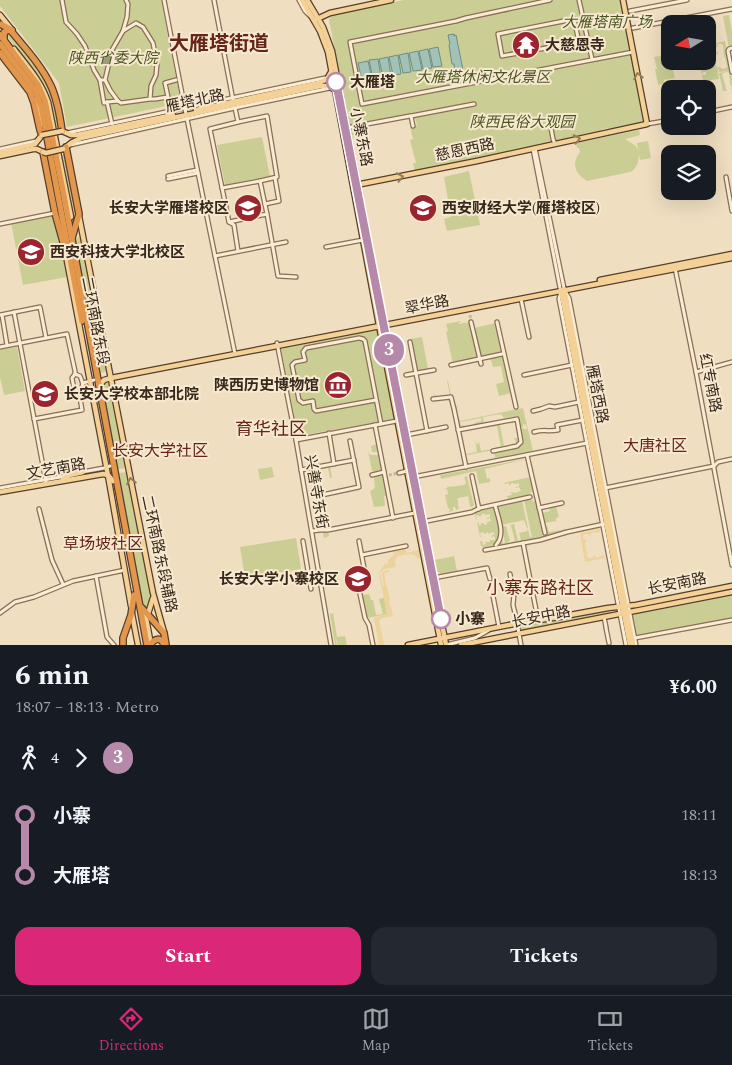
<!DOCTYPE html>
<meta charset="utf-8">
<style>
body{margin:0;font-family:Spectral,"Noto Sans SC",serif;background:#242831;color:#f1f3f6;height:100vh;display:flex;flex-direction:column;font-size:19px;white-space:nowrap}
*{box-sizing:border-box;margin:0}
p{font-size:16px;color:#9ea1a6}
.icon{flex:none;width:28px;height:28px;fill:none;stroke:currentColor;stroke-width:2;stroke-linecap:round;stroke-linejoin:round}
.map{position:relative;height:645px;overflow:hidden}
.side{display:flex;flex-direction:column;background:#171b24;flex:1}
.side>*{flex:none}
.badge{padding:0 10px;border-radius:16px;font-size:18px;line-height:32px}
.needle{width:32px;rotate:259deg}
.tools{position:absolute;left:661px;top:15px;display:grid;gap:10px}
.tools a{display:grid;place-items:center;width:55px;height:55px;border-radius:10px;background:#171b24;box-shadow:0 5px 20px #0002;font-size:25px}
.map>.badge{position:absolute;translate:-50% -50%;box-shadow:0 0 0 2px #fff}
.legs{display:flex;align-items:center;gap:8px;height:55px;padding:0 15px;font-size:16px}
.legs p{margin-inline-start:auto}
.overview{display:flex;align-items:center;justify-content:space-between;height:85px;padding:0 15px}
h1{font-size:28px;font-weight:700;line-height:38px}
.action{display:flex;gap:10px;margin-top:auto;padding:10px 15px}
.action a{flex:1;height:58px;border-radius:15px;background:#db2777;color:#fff;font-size:20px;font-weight:700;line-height:58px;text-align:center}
.action a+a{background:#242831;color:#f1f3f6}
ul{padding:0 15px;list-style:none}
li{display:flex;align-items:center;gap:18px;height:60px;font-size:19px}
li i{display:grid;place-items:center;width:8px;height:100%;margin:0 6px;background:currentColor}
li i::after{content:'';width:12px;height:12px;margin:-6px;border:4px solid;border-radius:50%;background:#171b24}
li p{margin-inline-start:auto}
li:first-child i{background:linear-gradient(#0000 50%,currentColor 0)}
li:last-child i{background:linear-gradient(currentColor 50%,#0000 0)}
.menu{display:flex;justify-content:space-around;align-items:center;height:70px;border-top:1px solid #363941;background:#171b24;font-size:14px;color:#9ea1a6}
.menu a{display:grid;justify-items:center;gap:2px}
.menu .active{color:#db2777}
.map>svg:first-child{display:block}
.green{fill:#cace94}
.sand{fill:#ecd29c}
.water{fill:#a3c1b6;stroke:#6a8f84}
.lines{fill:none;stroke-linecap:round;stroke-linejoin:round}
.minor-tunnel{stroke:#caba9f;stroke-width:3;stroke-dasharray:3 1.5;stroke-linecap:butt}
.minor-casing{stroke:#896f57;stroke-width:5.5}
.major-casing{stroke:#563d2c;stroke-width:7}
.highway-casing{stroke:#563d2c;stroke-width:8}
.minor{stroke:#faecd3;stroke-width:3}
.major{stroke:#f4d196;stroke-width:4.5}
.highway{stroke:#e2974d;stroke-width:5.5}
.major-bridge-casing{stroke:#563d2c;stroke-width:7;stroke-linecap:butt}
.major-bridge{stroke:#f4d196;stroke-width:4.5}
.oneway{stroke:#967c59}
.line-1-casing{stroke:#fff;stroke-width:11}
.line-1{stroke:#b688a9;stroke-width:8}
.stop-1-dot{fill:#fff;stroke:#b688a9;stroke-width:2.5}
.labels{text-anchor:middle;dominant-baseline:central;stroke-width:4;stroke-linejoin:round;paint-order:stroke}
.park-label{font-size:15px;font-style:italic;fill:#4b5522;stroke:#f6e9d0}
.poi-label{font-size:15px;font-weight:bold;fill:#38281c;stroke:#f6e9d0;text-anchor:start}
.stop-label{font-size:15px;font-weight:bold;fill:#38281c;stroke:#f6e9d0;text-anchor:start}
.street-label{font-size:15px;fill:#38281c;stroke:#f6e9d0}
.neighbourhood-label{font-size:16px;fill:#66251a;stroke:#f6e9d0}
.quarter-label{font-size:18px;fill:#66251a;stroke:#f6e9d0}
.district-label{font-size:20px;font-weight:bold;fill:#66251a;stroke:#f6e9d0}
</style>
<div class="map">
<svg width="732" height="645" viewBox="0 0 732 645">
<rect width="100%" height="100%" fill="#efdec0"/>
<g class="green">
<polygon points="0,0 161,0 181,103 67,127 59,83 0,6"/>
<path d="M404,0h217l22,120 -2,3 -29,6c-4,-1 -10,-1 -14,3l-183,39 -2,-8h3l-6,-23 3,-1 -3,-12 7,-2 -3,-10 -57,12 -4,12 -24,-119 2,-5z"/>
<polygon points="729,15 732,32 732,47 729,48 723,16"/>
<polygon points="11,32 40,70 52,91 60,126 56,127 51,104 43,85 7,36"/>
<polygon points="725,41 732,78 732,91 731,85 730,85 729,73 727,72 723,73 722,75 726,87 725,87 727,91 723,91 719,73 729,71 719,72 718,67 720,67 722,69 726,68 727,66 725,57 724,57 723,45 721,44 717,44 718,47 711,47 713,53 717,52 718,50 718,54 712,55 710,46 709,45 712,63 703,65 701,61 704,61 704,63 710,62 708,45"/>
<polygon points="669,54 675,78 664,80 664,83 675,81 676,82 658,85 655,69 657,69 654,57"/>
<polygon points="712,64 717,66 719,79 703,81 702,75 706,75 706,72 703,72 703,74 702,74 700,67"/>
<path d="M639,130l1,5 -15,4 11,7 2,5 -1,-8 11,-2 3,17 -11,2 -1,-6c0,7 -2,15 -9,18l-43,9c-12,-8 -16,-17 -7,-29l-1,-4h-2l-1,-5z"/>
<polygon points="262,137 270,176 225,185 217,145"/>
<polygon points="65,154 76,213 76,214 72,214 61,155"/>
<polygon points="469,171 480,225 447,231 444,219 451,217 444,177"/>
<polygon points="53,213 67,277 23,285 11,222"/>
<polygon points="82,237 107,371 101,373 92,339 73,238"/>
<polygon points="461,321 459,323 459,324 470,322 478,357 453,364 446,332 448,331 446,324"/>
<polygon points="496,323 502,352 480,357 474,328"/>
<polygon points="377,330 394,419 298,436 281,349"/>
<polygon points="422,337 428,369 417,372 410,339"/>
<polygon points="17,347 25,391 4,395 0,377 0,350"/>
<polygon points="503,354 511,393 499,396 496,384 504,382 501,366 493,367 490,356"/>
<polygon points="110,381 126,468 118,469 102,383"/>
<polygon points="447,381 448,381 453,404 454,406 457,406 460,421 523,408 533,451 495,458 494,452 517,447 522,442 520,429 523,428 524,429 527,429 526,424 523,425 523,427 520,427 517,416 504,418 501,414 483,417 484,424 474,425 474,423 482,421 481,418 460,422 461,426 464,425 464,428 459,429 457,418 459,417 457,408 455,408 451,396 435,398 434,394 435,394 436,398 450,395"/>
<polygon points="502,423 503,424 500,425 504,446 517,444 514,438 520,438 520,442 516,446 467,455 466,454 477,452 475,440 477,445 478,443 479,442 481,451 501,447 497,426 485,428 485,426"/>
<polygon points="377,444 383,469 374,472 372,471 367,446 369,454 371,455 378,455 378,452 372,452 371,446"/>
<polygon points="526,459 485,469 487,479 490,478 490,482 479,484 476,471 441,479 440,475"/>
<path d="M330,466l2,12h-2l-2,-10 -15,3 4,22 2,3 5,-1 7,33 -3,1 1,7 -5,2 -1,-5 3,-2v-1l-1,-3 -3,-1c1,-10 -1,-22 -4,-32h-2l-4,-24z"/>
<polygon points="272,467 274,477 260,480 258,469"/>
<polygon points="127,472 151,596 148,608 146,609 142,601 119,473"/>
<polygon points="382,475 383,475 389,505 388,505 386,496 384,496 385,506 374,507 370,491 375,488 374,477"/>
<polygon points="467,476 474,506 470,507 469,500 468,498 469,498 468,496 458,498 457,500 458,500 458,505 459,507 458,508 459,509 456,510 455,507 453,507 453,511 449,512 450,509 448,508 445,495 448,494 447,489 444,489 447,488 448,486 449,487 464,485 466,483 464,477"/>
<polygon points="530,477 533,490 528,495 508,500 507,496 512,495 511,492 516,493 517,492 521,491 519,487 516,488 516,487 519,486 519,483 515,484 512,483 509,486 509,483 505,484 504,483"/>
<polygon points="528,499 536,502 544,534 546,534 545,526 547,526 549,532 567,529 569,530 540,538 484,549 497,545 502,539 503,544 505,543 502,527 506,526 510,541 508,541 509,543 515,541 511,526 510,525 514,524 518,541 521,540 519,533 527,531 527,530 528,529 530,537 532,537 524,500"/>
<polygon points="522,501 528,528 527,528 524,520 501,525 497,507"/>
<polygon points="556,506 559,517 556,518 556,521 544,523 542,513 550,511 549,507"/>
<path d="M494,507c2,9 11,31 1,37 -3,2 -9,2 -12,3l-2,-1 -1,-5h2l1,4 3,-1 -1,-2h5v-2h5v-2l-1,-2 -2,1 -1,-1 4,-2 -2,-2 -5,2v-2l-4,2v-2l-4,1 1,4h-1l-3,-15h1l1,3h2v-2h2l2,2 2,-1v-2l4,-1 -1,-3 -3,1 -1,-1 4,-1v-3l-4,1 -1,-1h-3l-2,3 -2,-2 -2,1 1,3 -1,1 -1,-7z"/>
<polygon points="296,538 301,569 245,578 240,547"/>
<polygon points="454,556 457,571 440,574 439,572 437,572 435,560"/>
<polygon points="369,594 371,600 373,600 376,615 383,614 379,599 384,598 387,614 367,618 362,595"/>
<polygon points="732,595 732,618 635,636 631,617 633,614"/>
<polygon points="609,610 610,614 520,631 520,627"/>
<polygon points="333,613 337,637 345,636 347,645 338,645 335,635 337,645 335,645 330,614"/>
</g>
<g class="sand">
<polygon points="596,521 597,521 600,532 591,533 591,536 587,534 583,535 583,539 587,540 585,543 586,551 589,553 587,553 586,555 588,558 592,558 594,555 596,558 604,555 605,558 585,562 580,533 597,530 597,529 571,534 529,545 527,548 539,611 534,613 522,548 519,547 485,553 484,549 540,538 567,530 596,524"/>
<path d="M404,547l3,6 14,-4 1,9h-5c-3,-7 -12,-3 -18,-2 -5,2 -4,6 -3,11l-12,2 -4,4 3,14 1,-1 -2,-13 2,-2 5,-1v2l-5,1 2,10h-1l1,3h1l3,14 -1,1v3h1l3,12 -11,2v1l-3,1 5,25h-5l-5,-28 13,-3 -8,-40 3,-6 -2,-9 2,8 2,-1v-4l1,3 3,-1v-3l4,-5 2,-1 -2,-5z"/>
</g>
<g class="water">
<polygon points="454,34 454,36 456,35 463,70 461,70 461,72 455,73 454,64 452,64 449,45 450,44 448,35"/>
<polygon points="438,47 442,66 433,67 429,49"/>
<polygon points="428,49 432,68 423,69 419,51"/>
<polygon points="418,51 422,70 413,71 409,53"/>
<polygon points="408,53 411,72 403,73 399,55"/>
<polygon points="398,55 401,74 393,75 389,57"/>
<polygon points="388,57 391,76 383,77 379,59"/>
<polygon points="378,59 381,77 373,79 369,60"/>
<polygon points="368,61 372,79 362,81 358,63"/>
</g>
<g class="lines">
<g class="minor-tunnel">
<polyline points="470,315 471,322"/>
<polyline points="389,475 399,473"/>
</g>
<defs>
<g id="minor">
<polyline points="62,0 66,22 77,34 85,46 94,70 100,80 105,80"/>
<polyline points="164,0 185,109 235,354"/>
<polyline points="214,0 233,100"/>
<polyline points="299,0 305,11 310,16"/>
<polyline points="550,0 466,18 456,21 350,42 362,104 633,52"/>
<polyline points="579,0 592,59"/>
<polyline points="630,11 687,0"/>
<polygon points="574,19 579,42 502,56 498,34"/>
<polyline points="633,28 732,9"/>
<polyline points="732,48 729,49 728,51 732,72"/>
<polyline points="100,80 104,103 107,102 112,124"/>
<polyline points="150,99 155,99 168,97 165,83 176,80"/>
<polyline points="118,101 110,90 105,80 112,50 123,31 127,17 128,4 126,0"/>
<polyline points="107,102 118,101 121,103 150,99 151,86 156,75 157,64 153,43 143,27 136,23 123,31"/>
<polyline points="235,108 238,122 267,116 277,177 260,181 267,214 229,222 234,225 238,251"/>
<polyline points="708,112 732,107"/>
<polyline points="411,116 474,104"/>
<polyline points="549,117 553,139 555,144"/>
<polyline points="647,124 670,120"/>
<polyline points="348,131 349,128 351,127 410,116 411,116 413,126"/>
<polyline points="67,133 325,78"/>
<polyline points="70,145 239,107 330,88"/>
<polyline points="535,148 564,288"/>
<polyline points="0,149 36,141"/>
<polyline points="533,149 560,288"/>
<polyline points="168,176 197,170"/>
<polyline points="726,177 732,211"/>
<polyline points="168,179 198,173"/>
<polyline points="222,188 260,181"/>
<polyline points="265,204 279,201 275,178"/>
<polyline points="267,214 278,276 296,277"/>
<polyline points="229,222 210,129 238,122"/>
<polyline points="0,224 55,213"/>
<polyline points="326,247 363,240"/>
<polyline points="215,256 286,242"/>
<polyline points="675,268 696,372 732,565"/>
<polyline points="561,291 559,299 626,645"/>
<polyline points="565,291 569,298 636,645"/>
<polyline points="521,299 529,337"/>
<polyline points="14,312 46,482"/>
<polyline points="0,315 40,307 46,338"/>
<polyline points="2,315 7,345"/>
<polyline points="471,322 481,364"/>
<polyline points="497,322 516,407"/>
<polyline points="410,342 427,431"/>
<polyline points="277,343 296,440 331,645"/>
<polyline points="0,347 67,334 75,371 75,374 72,378 74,389 79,392 82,410 34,419"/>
<polyline points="451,365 502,354"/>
<polyline points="696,372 732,362"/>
<path d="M75,374l5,2c3,7 4,10 -1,16"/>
<polyline points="406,375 434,370"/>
<polyline points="524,375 572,365"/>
<polyline points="83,383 94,380"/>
<polyline points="285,385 299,382"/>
<polyline points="433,399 451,397 454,409 466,467"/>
<polyline points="376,400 316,411 314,409 313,401 303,403 299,400 292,365 295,362 305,360 303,352 306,348 359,338 363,339 365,341 381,424"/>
<polyline points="533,411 541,409 549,406 555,407 579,402"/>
<polyline points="375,425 393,518"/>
<polyline points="458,430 517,419 521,442 517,446 493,451"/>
<path d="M534,432c10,-3 15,0 24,-2l-1,-5 26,-5"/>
<polyline points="329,433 334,464"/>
<polyline points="406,435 446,427"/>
<polyline points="296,440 402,420"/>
<polyline points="527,455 545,533"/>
<polyline points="301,470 354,460"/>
<polyline points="82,472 104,468 110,466"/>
<polyline points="399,473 407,471"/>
<polyline points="372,475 384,472"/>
<polyline points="472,476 479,509"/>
<polyline points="408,478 587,443"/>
<polyline points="0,488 66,476"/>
<polyline points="605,488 714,466 718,462 732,459"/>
<polyline points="322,495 359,487 350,441"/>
<path d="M495,505c3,12 11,30 1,40"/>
<polyline points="539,508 562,503"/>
<polyline points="39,509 52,560 63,584"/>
<polyline points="422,522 472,512 480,508 530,497"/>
<polyline points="312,531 320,530 328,530 415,513"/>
<polyline points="303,541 311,589"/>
<polyline points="359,541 365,573 356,575 365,618 369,625 373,645"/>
<polyline points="523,543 538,620"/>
<polyline points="485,550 540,540 567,532 604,524"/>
<polyline points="362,555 406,546"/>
<polyline points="510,574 514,594 513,605 515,613"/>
<polyline points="96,576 107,637 114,645"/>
<polyline points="433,578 487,568 490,579"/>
<polyline points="493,596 499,627"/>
<polyline points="0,613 15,602 34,597 73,581 125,570"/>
<polyline points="516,617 521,645"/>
<polyline points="604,617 606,627"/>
<polyline points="606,628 609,643"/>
<polyline points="635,638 732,620"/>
<polyline points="446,645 475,638 489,630"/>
</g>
<g id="major">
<polyline points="302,0 320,31 328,52 378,320 441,645"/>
<polyline points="307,0 323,27 332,51 446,645"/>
<polyline points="0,15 12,30"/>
<polyline points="315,20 330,13 391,0"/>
<path d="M14,49c13,17 27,32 34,53l23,115"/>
<polyline points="36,100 41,124"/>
<polyline points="196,110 319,83 327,79 331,72"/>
<polyline points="62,131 71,135 77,135 173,115"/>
<polyline points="64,149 71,143 81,138 320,86 328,86 335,90"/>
<polyline points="0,152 35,144 42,135"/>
<polyline points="0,156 33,149 37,149 43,152"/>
<polyline points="356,185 477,161 647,124 623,0"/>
<polyline points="79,216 153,593 164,632"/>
<polyline points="63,240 109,481 131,606"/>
<polyline points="600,280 732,254"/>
<polyline points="564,289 633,645"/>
<polyline points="561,290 630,645"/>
<polyline points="99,386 104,380 111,378 732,258"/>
<polyline points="63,479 70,475 83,472"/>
<polyline points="0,492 103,474 108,475 113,481"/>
<polyline points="145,613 151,645"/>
<polyline points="132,614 138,645"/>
<polyline points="147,617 153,598"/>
<polyline points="408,645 519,623 559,617 608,608 636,605 732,586"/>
<polyline points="461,645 732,592"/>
</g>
<g id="highway">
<polyline points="0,24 12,30"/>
<polyline points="0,35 38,85 45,101 63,191 147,645"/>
<path d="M4,39v-7l6,-2 2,2c13,16 30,34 39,54 6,13 9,30 11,45"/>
<polyline points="0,44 35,90 41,106 82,321"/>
<polyline points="0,53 30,92 34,103 40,130 42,135"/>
<polyline points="66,147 79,214 72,238"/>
<polyline points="43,152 55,213 63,242"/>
<polyline points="142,608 164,633 166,645"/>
<polyline points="123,645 123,638 131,615 134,595"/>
<path d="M150,645c4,-6 11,-9 14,0"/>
</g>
</defs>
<use href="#minor" class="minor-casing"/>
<use href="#major" class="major-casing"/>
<use href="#highway" class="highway-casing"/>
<use href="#minor" class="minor"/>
<use href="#major" class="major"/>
<use href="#highway" class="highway"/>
<defs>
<g id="major-bridge">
<polyline points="42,135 62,131"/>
<polyline points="43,152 46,153 63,149"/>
</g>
</defs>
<use href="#major-bridge" class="major-bridge-casing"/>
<use href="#major-bridge" class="major-bridge"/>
</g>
<defs><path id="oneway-chevron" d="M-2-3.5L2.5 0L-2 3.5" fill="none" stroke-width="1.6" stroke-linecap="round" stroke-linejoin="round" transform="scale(1.25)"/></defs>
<g class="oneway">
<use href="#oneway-chevron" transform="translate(638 76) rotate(-101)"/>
<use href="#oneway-chevron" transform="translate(577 139) rotate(-12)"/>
<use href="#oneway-chevron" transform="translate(400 177) rotate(-12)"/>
<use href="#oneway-chevron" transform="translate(131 481) rotate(-101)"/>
</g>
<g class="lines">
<defs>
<polyline id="line-1" points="336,82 441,619"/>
</defs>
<use href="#line-1" class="line-1-casing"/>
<use href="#line-1" class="line-1"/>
</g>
<defs>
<symbol id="temple-disc" viewBox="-11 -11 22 22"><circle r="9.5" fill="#9a252e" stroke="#f6e9d0"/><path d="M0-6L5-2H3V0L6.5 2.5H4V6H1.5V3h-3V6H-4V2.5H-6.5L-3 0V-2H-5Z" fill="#fff"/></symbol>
<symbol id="university-disc" viewBox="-11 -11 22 22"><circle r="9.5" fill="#9a252e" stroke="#f6e9d0"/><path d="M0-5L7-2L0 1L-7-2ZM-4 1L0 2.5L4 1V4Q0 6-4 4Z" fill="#fff"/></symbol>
<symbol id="museum-disc" viewBox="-11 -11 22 22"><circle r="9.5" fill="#9a252e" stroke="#f6e9d0"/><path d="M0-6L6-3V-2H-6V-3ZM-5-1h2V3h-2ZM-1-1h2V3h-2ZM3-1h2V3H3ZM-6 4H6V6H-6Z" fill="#fff"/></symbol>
</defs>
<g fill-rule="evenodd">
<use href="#temple-disc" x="510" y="29" width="32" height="32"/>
<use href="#university-disc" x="232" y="192" width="32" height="32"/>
<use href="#university-disc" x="407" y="192" width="32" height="32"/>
<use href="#university-disc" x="15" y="236" width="32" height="32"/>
<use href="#museum-disc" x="322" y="369" width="32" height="32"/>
<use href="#university-disc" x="29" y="378" width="32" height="32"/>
<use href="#university-disc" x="342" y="563" width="32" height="32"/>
</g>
<g class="stop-1-dot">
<circle cx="336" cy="82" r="9"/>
<circle cx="441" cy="619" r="9"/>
</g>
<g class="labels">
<g class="park-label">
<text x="607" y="22">大雁塔南广场</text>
<text x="113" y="58">陕西省委大院</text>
<text x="483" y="77">大雁塔休闲文化景区</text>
<text x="522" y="122">陕西民俗大观园</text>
</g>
<g class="poi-label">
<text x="545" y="45">大慈恩寺</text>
<text x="229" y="208" text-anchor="end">长安大学雁塔校区</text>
<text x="442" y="208">西安财经大学(雁塔校区)</text>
<text x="50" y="252">西安科技大学北校区</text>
<text x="319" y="385" text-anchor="end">陕西历史博物馆</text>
<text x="64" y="394">长安大学校本部北院</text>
<text x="339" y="579" text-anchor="end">长安大学小寨校区</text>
</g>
<g class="stop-label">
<text x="350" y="82">大雁塔</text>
<text x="455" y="619">小寨</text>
</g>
<g class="street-label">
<text transform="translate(195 101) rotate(-12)">雁塔北路</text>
<text transform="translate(361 137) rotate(79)">小寨东路</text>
<text transform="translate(465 150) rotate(-12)">慈恩西路</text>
<text transform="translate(427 305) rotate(-11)">翠华路</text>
<text transform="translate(95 321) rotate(79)">二环南路东段</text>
<text transform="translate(710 383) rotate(79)">红专南路</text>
<text transform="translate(597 394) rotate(79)">雁塔西路</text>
<text transform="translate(56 469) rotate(-10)">文艺南路</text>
<text transform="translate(316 492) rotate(80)">兴善寺东街</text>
<text transform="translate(159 554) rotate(78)">二环南路东段辅路</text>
<text transform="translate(677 584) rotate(-11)">长安南路</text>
<text transform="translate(541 617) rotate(-11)">长安中路</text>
</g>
<g class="neighbourhood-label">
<text x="655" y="446">大唐社区</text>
<text x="160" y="451">长安大学社区</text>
<text x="103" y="544">草场坡社区</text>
</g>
<g class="quarter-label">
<text x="271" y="429">育华社区</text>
<text x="540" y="588">小寨东路社区</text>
</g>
<g class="district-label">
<text x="219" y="44">大雁塔街道</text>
</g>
</g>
</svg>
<div class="tools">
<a><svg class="needle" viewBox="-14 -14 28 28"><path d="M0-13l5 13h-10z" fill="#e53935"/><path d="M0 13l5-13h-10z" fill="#9ea1a6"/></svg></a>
<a><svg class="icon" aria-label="locate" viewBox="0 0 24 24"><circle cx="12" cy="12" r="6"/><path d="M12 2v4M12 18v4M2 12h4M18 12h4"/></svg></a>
<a><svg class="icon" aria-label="layers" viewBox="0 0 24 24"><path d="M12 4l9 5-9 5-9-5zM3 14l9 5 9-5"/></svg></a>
</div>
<b class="badge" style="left:389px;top:350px;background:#b688a9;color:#fff">3</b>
</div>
<section class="side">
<div class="overview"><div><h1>6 min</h1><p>18:07 – 18:13 · Metro</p></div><b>¥6.00</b></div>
<div class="legs"><svg class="icon" aria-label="walk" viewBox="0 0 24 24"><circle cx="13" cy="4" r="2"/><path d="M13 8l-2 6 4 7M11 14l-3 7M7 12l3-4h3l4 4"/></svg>4<svg class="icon" aria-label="forward" viewBox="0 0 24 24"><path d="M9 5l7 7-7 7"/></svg><b class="badge" style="background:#b688a9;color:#fff">3</b></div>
<ul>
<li><i style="color:#b688a9"></i><b>小寨</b><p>18:11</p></li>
<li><i style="color:#b688a9"></i><b>大雁塔</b><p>18:13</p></li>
</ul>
<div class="action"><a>Start</a><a>Tickets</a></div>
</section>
<nav class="menu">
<a class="active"><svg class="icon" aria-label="directions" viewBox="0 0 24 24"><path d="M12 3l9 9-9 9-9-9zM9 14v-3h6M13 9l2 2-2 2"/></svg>Directions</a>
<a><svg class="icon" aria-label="map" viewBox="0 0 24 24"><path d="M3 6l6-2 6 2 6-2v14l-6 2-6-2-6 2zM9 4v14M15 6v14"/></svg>Map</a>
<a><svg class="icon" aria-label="tickets" viewBox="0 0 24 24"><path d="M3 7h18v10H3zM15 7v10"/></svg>Tickets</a>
</nav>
